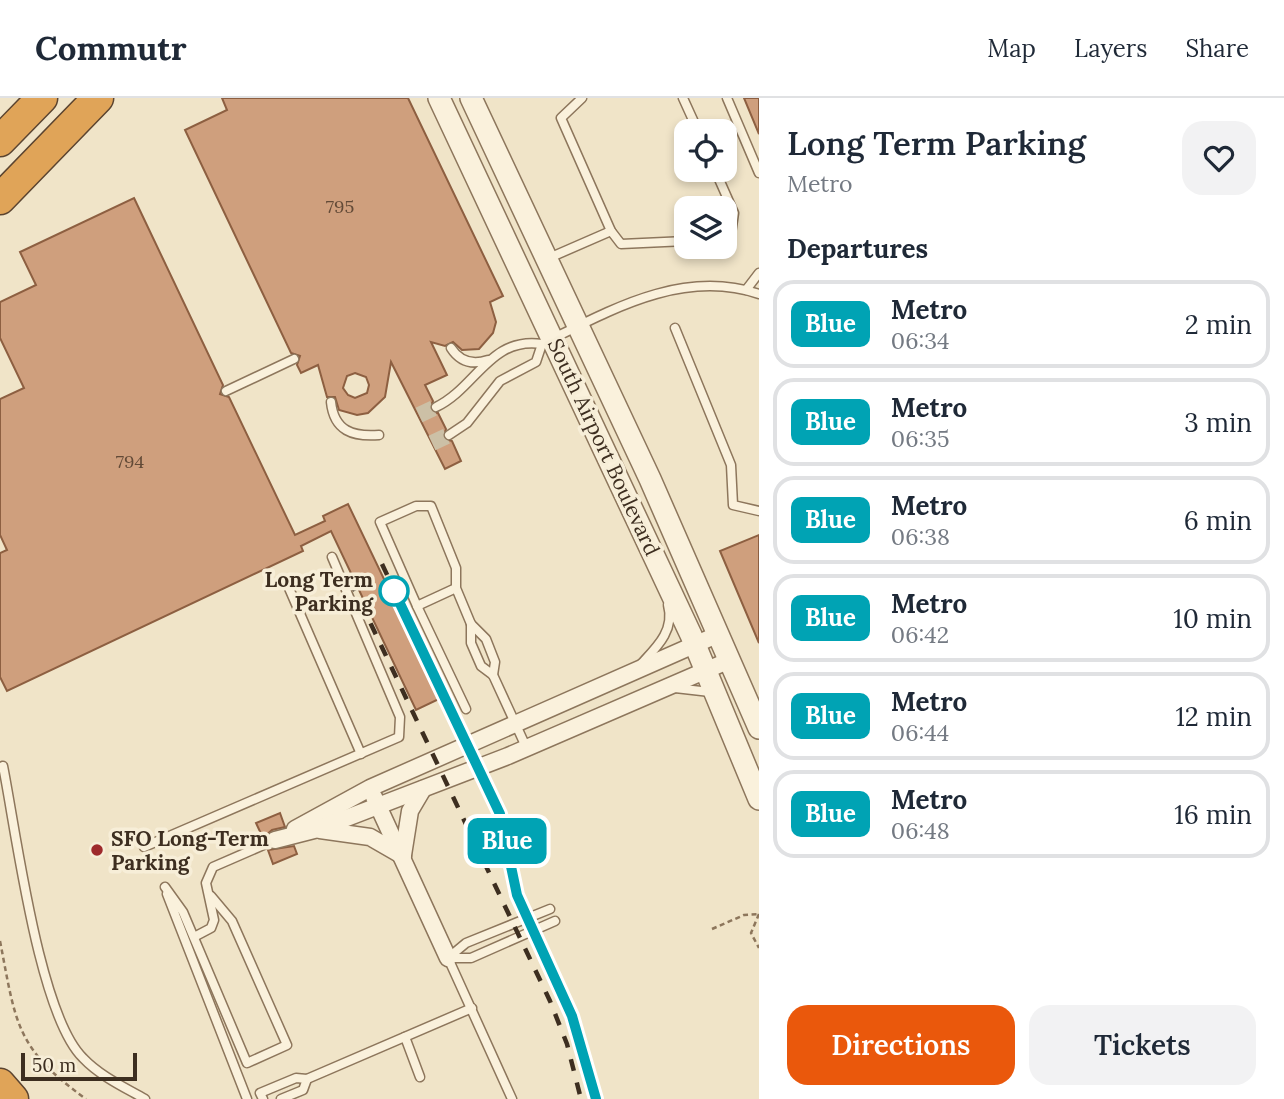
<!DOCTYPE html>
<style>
body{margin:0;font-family:Lora,serif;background:#f2f2f3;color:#1f2937;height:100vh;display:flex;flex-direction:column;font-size:26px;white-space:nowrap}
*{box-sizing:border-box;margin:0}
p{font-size:23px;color:#747a83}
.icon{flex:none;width:38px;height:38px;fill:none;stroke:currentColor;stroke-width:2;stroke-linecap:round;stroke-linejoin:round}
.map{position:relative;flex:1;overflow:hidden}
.sheet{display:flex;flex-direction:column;background:#fff;width:525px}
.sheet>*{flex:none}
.badge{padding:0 14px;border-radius:10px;font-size:24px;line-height:46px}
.buttons{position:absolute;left:674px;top:21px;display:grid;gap:14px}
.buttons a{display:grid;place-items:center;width:63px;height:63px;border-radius:14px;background:#fff;box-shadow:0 4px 10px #0003;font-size:35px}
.scale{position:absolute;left:21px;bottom:18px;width:116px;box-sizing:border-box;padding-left:7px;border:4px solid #3d2e20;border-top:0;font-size:19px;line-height:24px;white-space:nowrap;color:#3d2e20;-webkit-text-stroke:5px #f7eed8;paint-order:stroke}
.map>.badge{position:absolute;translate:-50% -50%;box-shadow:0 0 0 4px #fff}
h2{padding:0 28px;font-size:26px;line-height:63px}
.round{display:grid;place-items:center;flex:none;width:74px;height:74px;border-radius:21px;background:#f2f2f3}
.headline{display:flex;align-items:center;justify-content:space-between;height:119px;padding:0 28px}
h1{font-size:33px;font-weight:600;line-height:52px}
.button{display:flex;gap:14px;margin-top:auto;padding:14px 28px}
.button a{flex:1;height:80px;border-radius:21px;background:#ea580c;color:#fff;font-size:28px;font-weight:600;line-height:80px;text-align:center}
.button a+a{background:#f2f2f3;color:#1f2937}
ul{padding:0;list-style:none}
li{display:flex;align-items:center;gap:21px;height:88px;margin:0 14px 10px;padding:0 14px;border:4px solid #e0e1e3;border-radius:21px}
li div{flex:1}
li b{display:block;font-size:26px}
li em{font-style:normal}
li .badge{min-width:77px;font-weight:700;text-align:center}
header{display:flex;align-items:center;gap:42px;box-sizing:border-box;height:98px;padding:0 35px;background:#fff;border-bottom:2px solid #e0e1e3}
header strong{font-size:33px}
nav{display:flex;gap:38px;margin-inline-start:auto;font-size:24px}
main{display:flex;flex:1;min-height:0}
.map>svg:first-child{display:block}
.building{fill:#cf9f7d;stroke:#8d5f41;stroke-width:2;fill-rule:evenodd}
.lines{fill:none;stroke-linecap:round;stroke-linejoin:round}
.minor-tunnel{stroke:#ccc0a6;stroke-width:16;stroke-dasharray:16 8;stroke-linecap:butt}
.service-casing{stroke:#8d765c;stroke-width:11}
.minor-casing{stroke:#8d765c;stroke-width:19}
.tertiary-casing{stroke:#8d765c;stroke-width:24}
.motorway-casing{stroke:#5b4430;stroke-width:33}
.path{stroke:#8d765c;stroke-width:2.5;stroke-dasharray:5 3.5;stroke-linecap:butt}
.service{stroke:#faf1dc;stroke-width:8}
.minor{stroke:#faf1dc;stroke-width:16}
.tertiary{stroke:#faf1dc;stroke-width:21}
.motorway{stroke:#e0a458;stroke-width:30}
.rail{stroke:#3d2e20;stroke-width:4.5;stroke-dasharray:12 12;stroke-linecap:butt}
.line-casing{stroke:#fff;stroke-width:16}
.line{stroke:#00a3b4;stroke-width:10}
.stop-dot{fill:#fff;stroke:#00a3b4;stroke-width:3.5}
.poi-dot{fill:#9e2a2b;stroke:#f7eed8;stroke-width:2.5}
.labels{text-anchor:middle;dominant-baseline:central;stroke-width:7;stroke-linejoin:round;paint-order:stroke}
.number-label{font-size:18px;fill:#624a37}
.street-label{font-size:21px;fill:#3d2e20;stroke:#f7eed8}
.stop-label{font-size:21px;font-weight:bold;fill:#3d2e20;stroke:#f7eed8;text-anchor:end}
.poi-label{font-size:21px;font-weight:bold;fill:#3d2e20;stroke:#f7eed8;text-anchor:start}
</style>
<header>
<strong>Commutr</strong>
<nav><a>Map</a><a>Layers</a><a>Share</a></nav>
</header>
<main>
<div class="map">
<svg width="759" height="1001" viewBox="0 0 759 1001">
<rect width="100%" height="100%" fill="#f0e4c8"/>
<g class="building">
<path d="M222,0h186l95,198 -13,6 6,20 -3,11 -14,16 -17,1 -9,-8 -8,4 -14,-4 16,33 -22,10 8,16 -3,7 2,4 6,1 8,16 -3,9 9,3 9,20 -16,8 -54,-107 -6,35 -17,16 -11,2 -18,-5 -4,-13h-8l-9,-32 -17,8 -4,-8 3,-9 -9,-3 -106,-223 42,-20zM355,275l11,4 3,8 -2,8 -12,5 -7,-3 -5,-7 4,-12z"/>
<polygon points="744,0 759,0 759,36"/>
<polygon points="134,100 223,287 220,296 229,299 295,437 325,423 323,418 348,406 441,600 416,612 331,433 301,448 303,453 7,593 0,579 0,455 7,452 0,437 0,301 24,290 0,240 0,204 36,187 20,154"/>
<polygon points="759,437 759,545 720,453"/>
<polygon points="280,715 285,729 272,732 263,740 256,725"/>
<polygon points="294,748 297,756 273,766 268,752"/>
</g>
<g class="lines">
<g class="minor-tunnel">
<polyline points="419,317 436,309"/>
<polyline points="432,345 449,337"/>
</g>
<defs>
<g id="service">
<polyline points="582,0 561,20 611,133 621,146 686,143"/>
<polyline points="683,0 698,33"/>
<polyline points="727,0 759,75"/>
<polyline points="715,72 734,115 731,136 724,137"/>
<polyline points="549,160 611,133"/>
<polyline points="746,192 759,175"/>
<polyline points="675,230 731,367 733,407 759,413"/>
<path d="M451,250c9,14 22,17 37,12"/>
<polyline points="226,293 294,261"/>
<path d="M331,304c3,29 22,35 48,33"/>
<path d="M436,309c40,-19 54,-71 106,-63 67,-33 140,-76 217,-50"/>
<polyline points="449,337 467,325 500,283 536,264 542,246"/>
<polyline points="285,481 361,656"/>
<polyline points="456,490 417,508 380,424 416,408 431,408 456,470 456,490 471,526 486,541 495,564 493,577"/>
<polyline points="417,508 466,611"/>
<polyline points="471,526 471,545 481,568 493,577 527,651"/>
<path d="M642,565c15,-16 33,-33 26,-58"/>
<polyline points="675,590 710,594"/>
<path d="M3,668c13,65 36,249 80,292 17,18 41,29 62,41"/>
<polyline points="144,749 399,639 400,619 332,459"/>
<polyline points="165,789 183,814 247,965 287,947 232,823 211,798"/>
<polyline points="167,796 247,1001"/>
<polyline points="194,839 211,830 214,822 206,785 213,769 275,742"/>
<polyline points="448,860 512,1001"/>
<polyline points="448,860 471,860 555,823"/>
<polyline points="448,860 466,845 550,811"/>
<polyline points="405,939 420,979"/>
<polyline points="263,1001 260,995 296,980 307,981 472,910"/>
<polyline points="281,1001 303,992 307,981"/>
</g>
<g id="minor">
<polyline points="374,699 448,860"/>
<polyline points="295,731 370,690 719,536"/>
<polyline points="320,732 370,739 403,758"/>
<polyline points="275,742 318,731 508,658 730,562"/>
<polyline points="403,757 410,713 423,691"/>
</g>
<g id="tertiary">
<polyline points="439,0 691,537 759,701"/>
<polyline points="471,0 650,381 759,630"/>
</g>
<g id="motorway">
<polyline points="0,43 42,0"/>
<polyline points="0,101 98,0"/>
<polyline points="0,986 13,1001"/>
</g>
</defs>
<use href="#service" class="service-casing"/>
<use href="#minor" class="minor-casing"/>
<use href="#tertiary" class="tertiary-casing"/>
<use href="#motorway" class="motorway-casing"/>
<g class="path">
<polyline points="759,816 751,835 759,850"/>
<polyline points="712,831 744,817 759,816"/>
<path d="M0,843c16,82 15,107 86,158"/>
</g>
<use href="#service" class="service"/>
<use href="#minor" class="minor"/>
<use href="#tertiary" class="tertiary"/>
<use href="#motorway" class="motorway"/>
<g class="rail">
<polyline points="382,466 500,716 517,797 572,917 596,1001"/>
<polyline points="350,482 550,903 567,946 581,1001"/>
</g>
</g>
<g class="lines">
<defs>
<polyline id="line" points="394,493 500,716 517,797 572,918 596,1001"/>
</defs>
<use href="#line" class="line-casing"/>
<use href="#line" class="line"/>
</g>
<circle class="stop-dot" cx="394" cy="493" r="14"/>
<circle class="poi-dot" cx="97" cy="752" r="7"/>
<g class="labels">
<g class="number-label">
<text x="340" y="108">795</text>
<text x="130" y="363">794</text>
</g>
<g class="street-label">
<text transform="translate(604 349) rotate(65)">South Airport Boulevard</text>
</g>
<g class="stop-label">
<text x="373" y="481">Long Term<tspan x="373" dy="24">Parking</tspan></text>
</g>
<g class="poi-label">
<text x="111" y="740">SFO Long-Term<tspan x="111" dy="24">Parking</tspan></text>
</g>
</g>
</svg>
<div class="buttons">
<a><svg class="icon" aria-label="locate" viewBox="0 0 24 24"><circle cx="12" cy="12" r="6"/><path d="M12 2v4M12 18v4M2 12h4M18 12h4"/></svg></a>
<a><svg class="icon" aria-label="layers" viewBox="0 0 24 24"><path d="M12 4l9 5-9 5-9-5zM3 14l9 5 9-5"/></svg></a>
</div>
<div class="scale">50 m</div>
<b class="badge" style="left:507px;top:743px;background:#00a3b4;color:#fff">Blue</b>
</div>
<section class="sheet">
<div class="headline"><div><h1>Long Term Parking</h1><p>Metro</p></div><a class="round"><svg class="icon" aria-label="heart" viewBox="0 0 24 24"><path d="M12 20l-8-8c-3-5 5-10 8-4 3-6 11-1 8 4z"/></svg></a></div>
<h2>Departures</h2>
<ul>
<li><span class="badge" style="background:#00a3b4;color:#fff">Blue</span><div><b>Metro</b><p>06:34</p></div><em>2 min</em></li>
<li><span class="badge" style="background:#00a3b4;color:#fff">Blue</span><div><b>Metro</b><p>06:35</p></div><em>3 min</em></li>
<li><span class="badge" style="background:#00a3b4;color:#fff">Blue</span><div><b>Metro</b><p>06:38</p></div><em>6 min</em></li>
<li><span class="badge" style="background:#00a3b4;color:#fff">Blue</span><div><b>Metro</b><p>06:42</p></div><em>10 min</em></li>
<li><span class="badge" style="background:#00a3b4;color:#fff">Blue</span><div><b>Metro</b><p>06:44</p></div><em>12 min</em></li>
<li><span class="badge" style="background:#00a3b4;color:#fff">Blue</span><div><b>Metro</b><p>06:48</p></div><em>16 min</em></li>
</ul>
<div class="button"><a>Directions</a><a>Tickets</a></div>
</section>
</main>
